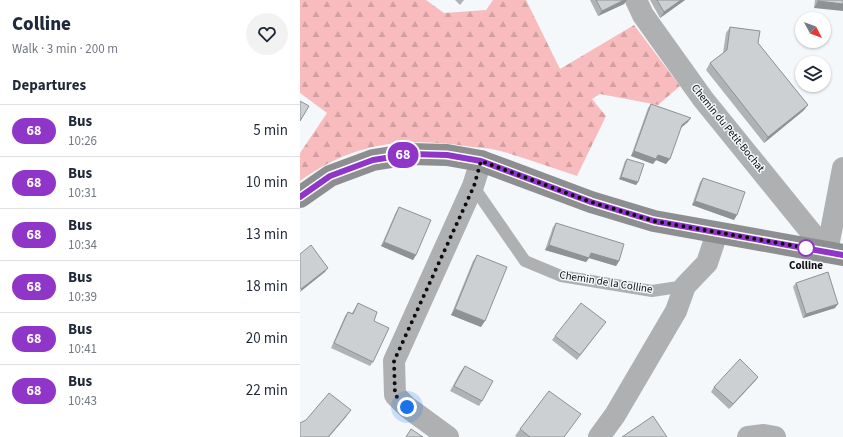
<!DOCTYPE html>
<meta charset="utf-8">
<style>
body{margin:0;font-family:"Source Sans 3",sans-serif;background:#f2f2f3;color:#1f2937;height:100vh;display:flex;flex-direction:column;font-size:15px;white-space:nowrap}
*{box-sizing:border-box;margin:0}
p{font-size:13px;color:#747a83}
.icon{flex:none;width:22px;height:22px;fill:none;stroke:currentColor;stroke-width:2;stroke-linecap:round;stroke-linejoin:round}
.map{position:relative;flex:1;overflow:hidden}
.side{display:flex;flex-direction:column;background:#fff;width:300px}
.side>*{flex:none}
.badge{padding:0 8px;border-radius:13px;font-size:14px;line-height:26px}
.needle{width:26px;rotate:131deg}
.buttons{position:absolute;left:495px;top:12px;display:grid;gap:8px}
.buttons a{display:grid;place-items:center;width:36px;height:36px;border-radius:50%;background:#fff;box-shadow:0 1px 3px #0004;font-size:20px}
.you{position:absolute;width:20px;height:20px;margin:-10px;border:3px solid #fff;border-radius:50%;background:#1a73e8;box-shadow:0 0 0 6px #1a73e833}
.map>.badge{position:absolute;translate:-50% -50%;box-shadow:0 0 0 2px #fff}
h2{padding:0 12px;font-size:15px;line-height:36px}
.round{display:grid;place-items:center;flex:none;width:42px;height:42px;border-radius:21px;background:#f2f2f3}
.head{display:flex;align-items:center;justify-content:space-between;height:68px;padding:0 12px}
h1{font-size:19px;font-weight:800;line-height:30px}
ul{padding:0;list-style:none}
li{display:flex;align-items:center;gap:12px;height:52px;padding:0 12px;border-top:1px solid #e0e1e3}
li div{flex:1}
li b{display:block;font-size:15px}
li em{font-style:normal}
li .badge{min-width:44px;font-weight:700;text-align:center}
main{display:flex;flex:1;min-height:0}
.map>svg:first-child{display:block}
.forest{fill:url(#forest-firs)}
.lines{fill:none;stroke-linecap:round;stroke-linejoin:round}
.service{stroke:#afb0b1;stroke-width:12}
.minor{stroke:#afb0b1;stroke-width:22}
.secondary{stroke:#8c8e90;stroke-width:22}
.wall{fill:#afb3b5}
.shaded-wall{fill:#8f9294}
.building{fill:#ccd0d3;stroke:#8f9294}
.line-casing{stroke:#fff;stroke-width:9}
.line{stroke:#8f36c8;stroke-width:6}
.walk{stroke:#0c0d0e;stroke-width:4;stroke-dasharray:0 7.2}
.stop-dot{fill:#fff;stroke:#8f36c8;stroke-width:2}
.labels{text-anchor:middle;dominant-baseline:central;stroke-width:3;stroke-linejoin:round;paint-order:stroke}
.street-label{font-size:11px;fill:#0c0d0e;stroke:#f4f8fb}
.stop-label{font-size:11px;font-weight:bold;fill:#0c0d0e;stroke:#f4f8fb}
</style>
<main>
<section class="side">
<div class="head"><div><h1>Colline</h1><p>Walk · 3 min · 200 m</p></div><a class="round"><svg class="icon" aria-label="heart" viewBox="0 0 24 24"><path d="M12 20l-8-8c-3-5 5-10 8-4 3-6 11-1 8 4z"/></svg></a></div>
<h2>Departures</h2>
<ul>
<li><span class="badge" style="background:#8f36c8;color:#fff">68</span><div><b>Bus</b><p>10:26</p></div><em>5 min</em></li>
<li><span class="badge" style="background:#8f36c8;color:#fff">68</span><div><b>Bus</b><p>10:31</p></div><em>10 min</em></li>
<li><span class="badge" style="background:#8f36c8;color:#fff">68</span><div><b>Bus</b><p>10:34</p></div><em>13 min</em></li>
<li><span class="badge" style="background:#8f36c8;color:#fff">68</span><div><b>Bus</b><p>10:39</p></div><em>18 min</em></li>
<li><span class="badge" style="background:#8f36c8;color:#fff">68</span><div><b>Bus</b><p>10:41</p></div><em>20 min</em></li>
<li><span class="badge" style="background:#8f36c8;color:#fff">68</span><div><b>Bus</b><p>10:43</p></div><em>22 min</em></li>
</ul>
</section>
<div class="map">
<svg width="543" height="437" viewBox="0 0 543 437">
<defs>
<pattern id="forest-firs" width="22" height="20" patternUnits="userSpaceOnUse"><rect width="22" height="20" fill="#f8bcbe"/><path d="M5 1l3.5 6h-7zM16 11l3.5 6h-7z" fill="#d3a0a2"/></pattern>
</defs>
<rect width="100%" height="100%" fill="#f4f8fb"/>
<path class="forest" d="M0,0h126l18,13 42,-3 7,-10h33l34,69 74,-44 46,61 -22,19 -58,-11 -8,5 14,17 -29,60c-24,-8 -48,-17 -73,-24 -12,-4 -26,-4 -39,-6 -63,-9 -112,-3 -165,35v-28l27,-40 -27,-20z"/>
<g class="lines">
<polyline class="service" points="173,186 225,261 261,276 352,291 385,286"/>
<g class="minor">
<polyline points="336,0 343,15 403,99 527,252"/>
<polyline points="527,252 543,168"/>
<polyline points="148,437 107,407 95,395 94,361 173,186 181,161"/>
<polyline points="299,437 315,415 376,311 385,286 407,263 417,233"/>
<polyline points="448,437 464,435 475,437"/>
</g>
<polyline class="secondary" points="0,197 30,176 73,160 111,154 147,155 181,161 291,202 354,221 543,255"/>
</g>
<g class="wall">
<polygon points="155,0 164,0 160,5"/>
<polygon points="290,0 327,0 324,4 298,16"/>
<polygon points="350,0 385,0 360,18"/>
<polygon points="515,0 543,0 514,8"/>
<polygon points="430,27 458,43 508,105 503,111 464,143 406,70 410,63 423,53 426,33"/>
<polygon points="351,104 388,122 381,128 366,164 356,160 353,164 331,156 348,108"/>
<polygon points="327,159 338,182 336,185 319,179 325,161"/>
<polygon points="403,178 434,220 392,205 400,182"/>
<polygon points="99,207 116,255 113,260 81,246 96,212"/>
<polygon points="256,223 319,261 316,266 289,258 286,262 245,250 253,227"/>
<polygon points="177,255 181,327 151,315 173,261"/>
<polygon points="496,283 535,308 503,318 493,287"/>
<polygon points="58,303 74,321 73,362 70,366 31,348 45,316 48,312 52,313"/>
<polygon points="302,327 277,360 252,340 255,336"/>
<polygon points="165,366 182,401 179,406 150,391 161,371"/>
<polygon points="458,377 455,381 429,409 411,392 414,387"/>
<polygon points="220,429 264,437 217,437 215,436"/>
</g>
<g class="shaded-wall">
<polygon points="324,0 327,0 324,4 298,16 302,11"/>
<polygon points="381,0 385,0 360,18 364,12"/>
<polygon points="518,1 543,4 543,11 514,8"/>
<polygon points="508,105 503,111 464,143 468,137"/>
<polygon points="391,118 388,122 379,129 382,125"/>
<polygon points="334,151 358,155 370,159 366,164 356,160 353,164 331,156"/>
<polygon points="321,177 338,182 336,185 319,179"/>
<polygon points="395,201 437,215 434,220 392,205"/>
<polygon points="84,242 116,255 113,260 81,246"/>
<polygon points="249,245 291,253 319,261 316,266 289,258 286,262 245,250"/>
<polygon points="28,268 25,272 0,292 1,289"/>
<polygon points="538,304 535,308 503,318 506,314"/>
<polygon points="155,309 185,321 181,327 151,315"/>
<polygon points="458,377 455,381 429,409 433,404"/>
<polygon points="51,410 46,417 29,437 28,437"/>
</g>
<g class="building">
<polygon points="296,0 324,0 302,11"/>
<polygon points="357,0 381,0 364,12"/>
<polygon points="519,0 543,0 543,4 518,1"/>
<polygon points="430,27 460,31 458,43 508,105 468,137 410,63 427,50"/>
<polygon points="0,101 9,106 0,121"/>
<polygon points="351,104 391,118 382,125 370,159 358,155 356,159 334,151"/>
<polygon points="327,159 344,164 338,182 321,177"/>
<polygon points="403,178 445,192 437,215 395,201"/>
<polygon points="99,207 131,220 116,255 84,242"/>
<polygon points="256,223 324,244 319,261 291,253 289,258 249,245"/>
<polygon points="11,245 28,268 1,289 0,287 0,254"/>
<polygon points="177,255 207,267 185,321 155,309"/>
<polygon points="528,272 538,304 506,314 496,283"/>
<polygon points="58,303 77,312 74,321 89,328 73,362 34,343 48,312 53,314"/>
<polygon points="281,303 306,322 280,355 255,336"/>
<polygon points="440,359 458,377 433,404 414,387"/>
<polygon points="165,366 193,381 182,401 154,386"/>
<polygon points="249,391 281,414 264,437 230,437 220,429"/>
<polygon points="29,393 51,410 28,437 0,437 0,423 6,420"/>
<polygon points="353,416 367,437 322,437"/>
<polygon points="111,429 123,437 106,437"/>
</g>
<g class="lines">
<defs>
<polyline id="line" points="0,197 30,176 73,160 111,154 147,155 181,161 291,202 354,221 543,255"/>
</defs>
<use href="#line" class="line-casing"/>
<use href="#line" class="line"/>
<polyline class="walk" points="107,407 95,395 94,361 174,186 181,161 291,202 354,221 506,248"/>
</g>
<circle class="stop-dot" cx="506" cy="248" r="8"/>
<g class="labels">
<g class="street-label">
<text transform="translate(428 128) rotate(51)">Chemin du Petit-Bochat</text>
<text transform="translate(306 282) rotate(9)">Chemin de la Colline</text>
</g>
<g class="stop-label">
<text x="506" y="265">Colline</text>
</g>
</g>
</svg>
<div class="buttons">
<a><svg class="needle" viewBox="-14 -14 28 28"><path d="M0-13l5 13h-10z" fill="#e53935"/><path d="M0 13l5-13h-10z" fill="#747a83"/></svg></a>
<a><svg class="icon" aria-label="layers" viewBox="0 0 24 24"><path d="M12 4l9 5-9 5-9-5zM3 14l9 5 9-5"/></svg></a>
</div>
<div class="you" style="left:107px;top:407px"></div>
<b class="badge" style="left:103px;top:155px;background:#8f36c8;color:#fff">68</b>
</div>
</main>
